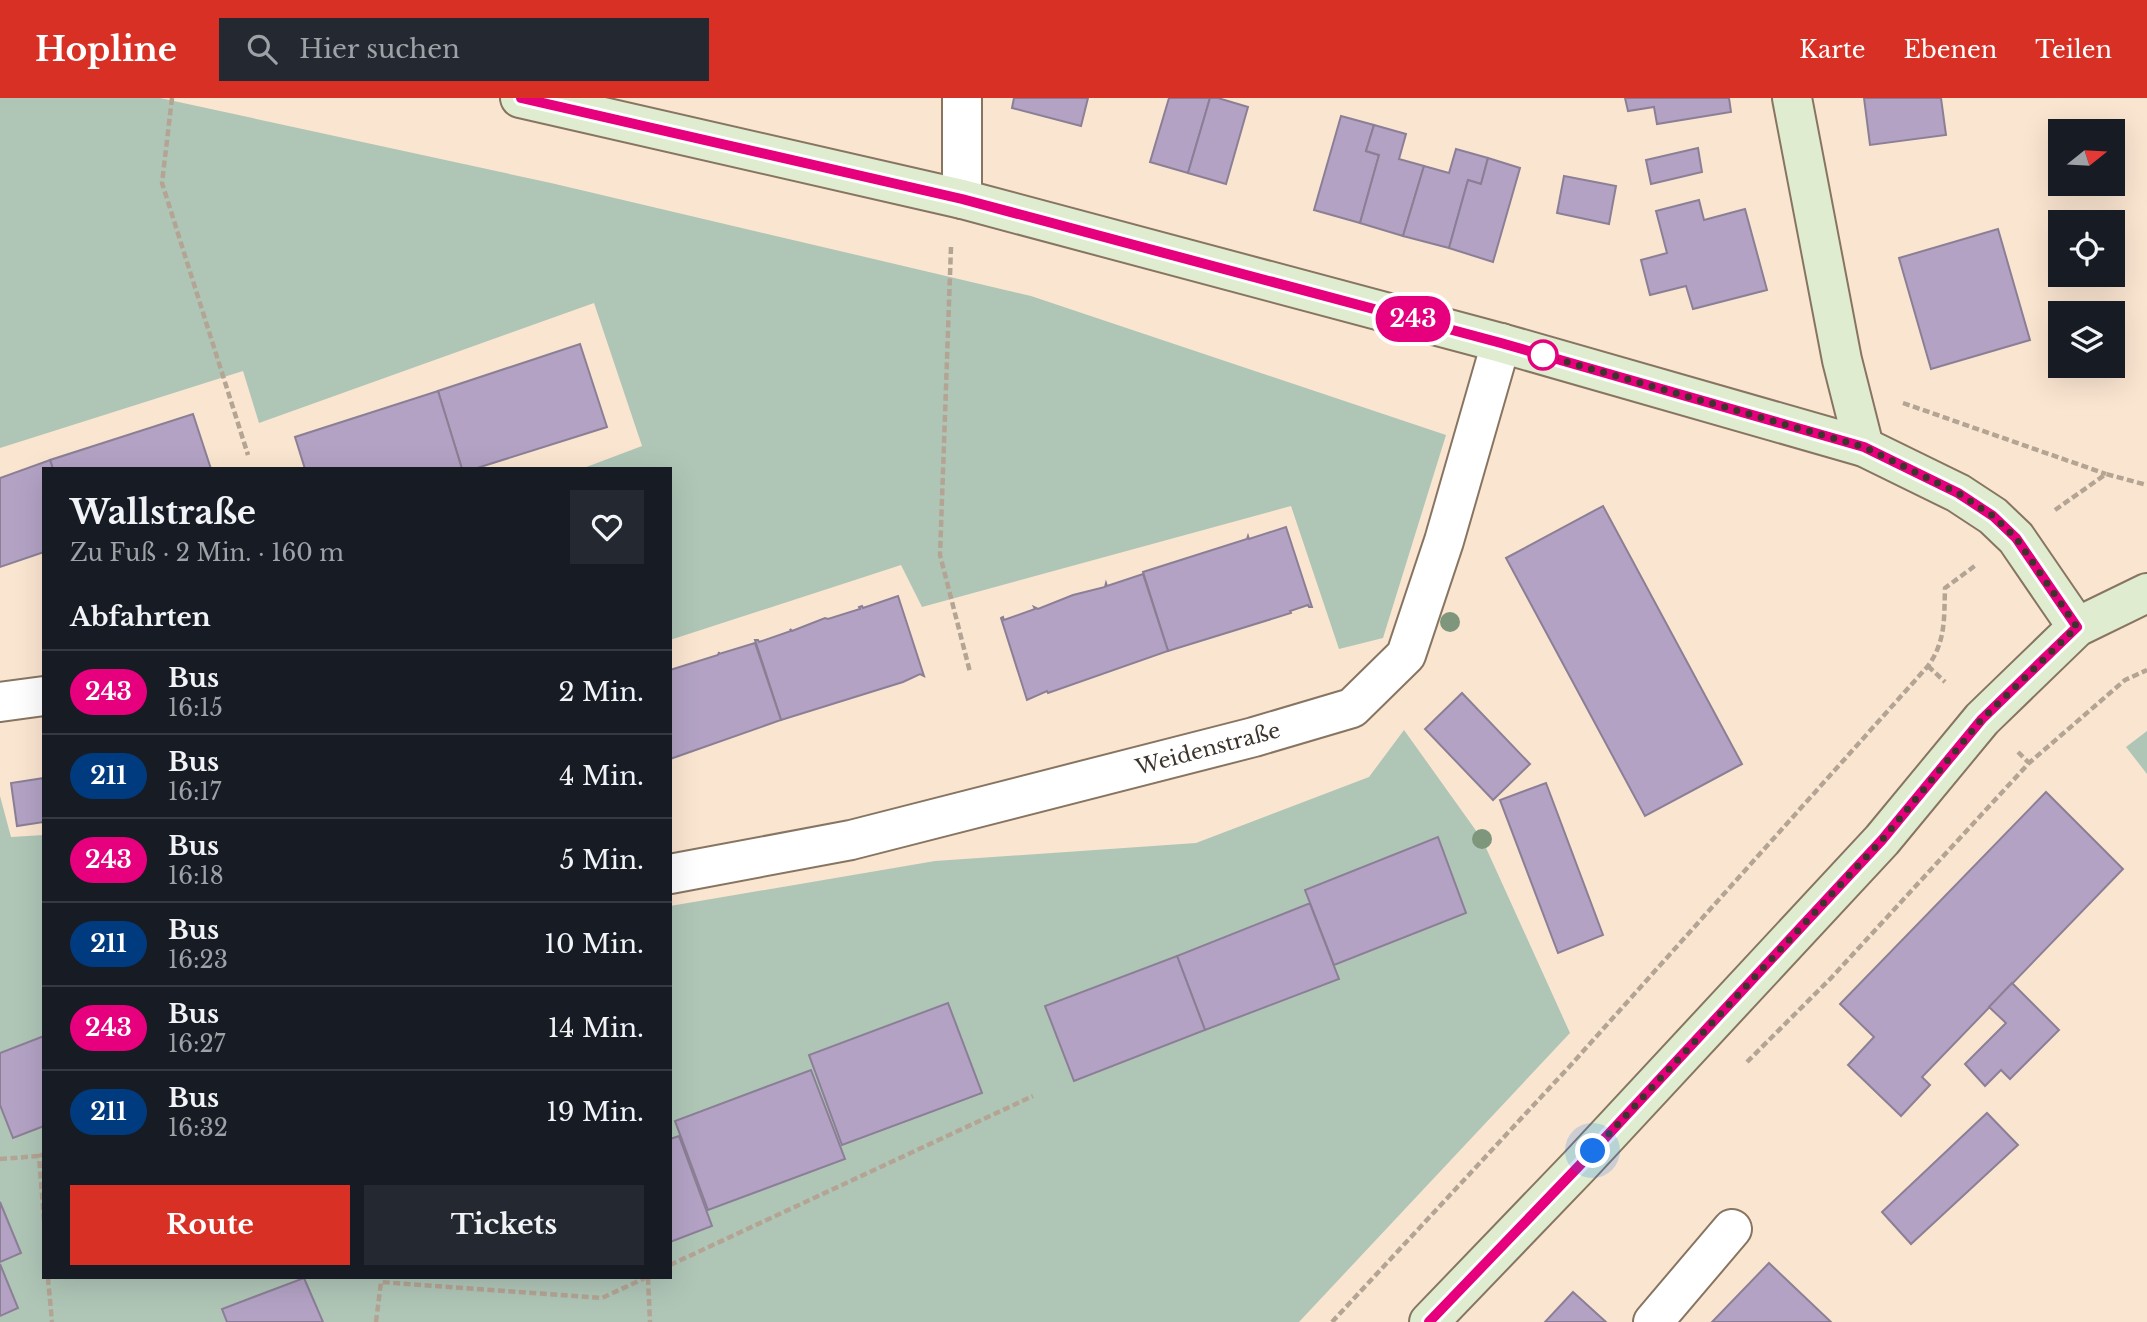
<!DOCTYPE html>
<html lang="de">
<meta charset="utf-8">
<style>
body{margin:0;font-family:"Libre Baskerville",serif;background:#242831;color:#f1f3f6;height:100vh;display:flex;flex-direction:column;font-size:26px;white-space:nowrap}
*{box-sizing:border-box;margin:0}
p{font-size:23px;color:#9ea1a6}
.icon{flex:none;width:38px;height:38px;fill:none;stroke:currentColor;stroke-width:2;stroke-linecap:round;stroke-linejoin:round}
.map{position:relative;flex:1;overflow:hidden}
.sheet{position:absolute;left:42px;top:369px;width:630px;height:812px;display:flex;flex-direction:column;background:#171b24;border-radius:0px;box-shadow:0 7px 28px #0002}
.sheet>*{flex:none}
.badge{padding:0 14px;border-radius:23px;font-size:24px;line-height:46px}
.needle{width:46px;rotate:72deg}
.fabs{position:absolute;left:2048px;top:21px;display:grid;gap:14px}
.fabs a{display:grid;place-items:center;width:77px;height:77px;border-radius:0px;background:#171b24;box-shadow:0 7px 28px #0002;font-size:35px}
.you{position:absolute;width:35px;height:35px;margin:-18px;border:5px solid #fff;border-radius:50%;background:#1a73e8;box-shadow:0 0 0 10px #1a73e833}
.map>.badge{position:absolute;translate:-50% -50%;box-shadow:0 0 0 4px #fff}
h2{padding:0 28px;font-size:26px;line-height:63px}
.round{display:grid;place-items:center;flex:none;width:74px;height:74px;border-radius:0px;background:#242831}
.summary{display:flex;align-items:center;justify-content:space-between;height:119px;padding:0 28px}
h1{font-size:33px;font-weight:700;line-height:52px}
.button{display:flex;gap:14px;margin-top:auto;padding:14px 28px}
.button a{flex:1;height:80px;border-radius:0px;background:#d93025;color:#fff;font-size:28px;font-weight:700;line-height:80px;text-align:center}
.button a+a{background:#242831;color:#f1f3f6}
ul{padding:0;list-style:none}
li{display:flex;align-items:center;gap:21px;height:84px;padding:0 28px;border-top:2px solid #363941}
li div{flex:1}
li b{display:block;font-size:26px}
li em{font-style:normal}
li .badge{min-width:77px;font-weight:700;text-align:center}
header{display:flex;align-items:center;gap:42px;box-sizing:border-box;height:98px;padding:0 35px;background:#d93025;color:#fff}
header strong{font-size:33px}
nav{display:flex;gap:38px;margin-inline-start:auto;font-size:24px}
.search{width:490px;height:63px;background:#242831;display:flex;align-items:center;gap:18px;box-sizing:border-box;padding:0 24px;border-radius:0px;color:#9ea1a6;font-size:26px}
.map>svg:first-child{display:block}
.green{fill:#afc6b7}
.building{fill:#b3a2c4;stroke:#8b7f96;stroke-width:2}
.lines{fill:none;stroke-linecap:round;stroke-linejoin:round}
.street-casing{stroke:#877562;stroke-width:42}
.secondary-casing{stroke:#877562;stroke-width:42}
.path{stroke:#b4a494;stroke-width:4.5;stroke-dasharray:7 3.5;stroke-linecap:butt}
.street{stroke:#fff;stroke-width:38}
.secondary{stroke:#dfecd0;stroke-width:38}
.tree{fill:#7e967c}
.line-casing{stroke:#fff;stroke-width:16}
.line{stroke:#e6007e;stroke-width:10}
.walk{stroke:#3d352d;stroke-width:7;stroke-dasharray:0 12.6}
.stop-dot{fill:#fff;stroke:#e6007e;stroke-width:3.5}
.labels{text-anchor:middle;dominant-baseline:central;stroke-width:5;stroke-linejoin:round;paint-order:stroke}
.street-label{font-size:21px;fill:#3d352d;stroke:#fff}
</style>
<header>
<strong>Hopline</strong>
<div class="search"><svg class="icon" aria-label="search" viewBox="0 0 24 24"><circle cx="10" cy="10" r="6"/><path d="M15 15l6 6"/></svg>Hier suchen</div>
<nav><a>Karte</a><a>Ebenen</a><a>Teilen</a></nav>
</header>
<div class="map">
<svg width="2147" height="1224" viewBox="0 0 2147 1224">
<rect width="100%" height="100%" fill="#fae5d0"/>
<g class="green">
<polygon points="0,0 160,0 551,85 1031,198 1446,337 1383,540 1339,551 1291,408 922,509 901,467 670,542 670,371 581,371 642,348 594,205 259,325 243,273 0,350"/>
<polygon points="1404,632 1482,741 1570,935 1299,1224 0,1224 0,698 11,739 44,737 44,1180 670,1180 670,808 935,763 1196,745 1369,679"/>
<polygon points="2147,633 2147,676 2126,649"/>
</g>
<g class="building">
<polygon points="1014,0 1088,0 1081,28 1012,10"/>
<polygon points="1169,0 1210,0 1188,75 1150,64"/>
<polygon points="1210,0 1218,0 1248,9 1226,86 1188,75"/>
<polygon points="1625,0 1729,0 1731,14 1657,26 1654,9 1628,13"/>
<polygon points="1864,0 1941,0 1946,37 1870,47"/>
<polygon points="1341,18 1374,27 1366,53 1379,57 1360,125 1314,112"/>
<polygon points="1374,27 1406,36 1399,61 1424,68 1403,138 1360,125 1379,57 1366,53"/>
<polygon points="1698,50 1702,74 1651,86 1646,62"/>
<polygon points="1456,51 1488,60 1481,86 1468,82 1449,150 1403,138 1424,68 1449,75"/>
<polygon points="1488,60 1520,70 1493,164 1449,150 1468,82 1481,86"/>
<polygon points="1564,78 1616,88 1609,126 1557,115"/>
<polygon points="1699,102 1704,122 1745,111 1767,192 1693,211 1686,188 1650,197 1641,162 1667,155 1656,113"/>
<polygon points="1998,131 2030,242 1931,271 1899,160"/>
<polygon points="580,246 607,329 474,371 462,371 438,293"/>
<polygon points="438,293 462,371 305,371 295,339"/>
<polygon points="193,316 211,371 53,371 50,362"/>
<polygon points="50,362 53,371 44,371 44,454 0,469 0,380"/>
<polygon points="1603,408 1742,666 1645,718 1506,460"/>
<polygon points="1286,429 1312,509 1309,509 1308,507 1290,513 1291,515 1168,553 1143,474 1247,441 1248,438 1249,441"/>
<polygon points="1143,476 1168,553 1048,595 1047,593 1027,602 1001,520 1003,519 1004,522 1035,511 1034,509 1038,511 1073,497 1105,489 1106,485 1107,488"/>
<polygon points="898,498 924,578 920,576 903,584 781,622 755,542 758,542 759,544 791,533 790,531 792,533 825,520 828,521 860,511 859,509 862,508 863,510"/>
<polygon points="755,545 781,622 670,661 670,572 718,557 719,554 719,556"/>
<polygon points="1462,595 1530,666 1493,702 1425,631"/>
<polygon points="44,680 44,724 17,728 11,685"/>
<polygon points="1546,685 1603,837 1558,855 1500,702"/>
<polygon points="2046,694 2123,771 1922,979 1930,987 1901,1018 1848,967 1874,939 1840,906"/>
<polygon points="1438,739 1466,815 1334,867 1305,792"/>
<polygon points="1308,806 1310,806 1339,881 1205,932 1177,858"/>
<polygon points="1177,858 1205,932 1074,983 1045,908"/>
<polygon points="2012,885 2059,932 2010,981 2001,972 1985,988 1965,966 2006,925 1989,909"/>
<polygon points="948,905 982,995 842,1047 809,957"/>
<polygon points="44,938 44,1028 13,1040 0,1007 0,955"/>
<polygon points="811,972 845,1061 708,1112 675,1023"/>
<polygon points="1987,1015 2018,1047 1911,1146 1882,1114"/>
<polygon points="679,1038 712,1128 670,1144 670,1041"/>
<polygon points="0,1104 21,1155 0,1164"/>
<polygon points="1769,1165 1831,1224 1712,1224"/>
<polygon points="0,1166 18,1210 0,1218"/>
<polygon points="304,1180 323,1224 227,1224 222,1211"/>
<polygon points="1573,1194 1606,1224 1545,1224"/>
</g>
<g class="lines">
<defs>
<g id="street">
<polyline points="962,101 962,0"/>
<polyline points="0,604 44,598"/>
<polyline points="670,776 851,742 1254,639 1352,610 1406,557 1444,443 1501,245"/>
<polyline points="1653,1224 1732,1131"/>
</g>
<g id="secondary">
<polyline points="520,0 962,101 1501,245 1864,349 1958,395 1993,418 2016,440 2077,529"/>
<polyline points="1792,0 1842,262 1864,349"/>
<polyline points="1429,1224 1579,1068 1882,742 1982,621 2077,529 2147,495"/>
</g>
</defs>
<use href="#street" class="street-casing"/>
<use href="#secondary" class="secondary-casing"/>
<g class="path">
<polyline points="172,0 162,85 248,357"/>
<polyline points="951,149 940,457 970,574"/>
<polyline points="1903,305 2106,376"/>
<polyline points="2055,412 2106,376 2147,387"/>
<polyline points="1928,568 1945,584"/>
<polyline points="2018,654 2029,665"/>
<polyline points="1747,964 1832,879 2029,665 2125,582 2147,572"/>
<polyline points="44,1056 39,1058 44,1122"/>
<polyline points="0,1061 39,1058"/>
<polyline points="670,1167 1033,998"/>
<polyline points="48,1180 52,1224"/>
<polyline points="648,1180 650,1224"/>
<polyline points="376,1224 381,1184 602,1200 645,1180"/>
<path d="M1332,1224l237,-255 359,-401c18,-25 16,-48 17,-78l31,-23"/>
</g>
<use href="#street" class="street"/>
<use href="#secondary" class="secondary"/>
</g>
<g class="tree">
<circle cx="1450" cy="524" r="10"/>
<circle cx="1482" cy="741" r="10"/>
</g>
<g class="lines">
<defs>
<polyline id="line" points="521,0 962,101 1501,245 1864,349 1958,395 1993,418 2016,440 2077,529 1982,621 1882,742 1579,1068 1429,1224"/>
</defs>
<use href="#line" class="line-casing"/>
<use href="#line" class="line"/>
<polyline class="walk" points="1543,257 1864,349 1958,395 1993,418 2016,440 2077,529 1982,621 1882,742 1593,1053"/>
</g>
<circle class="stop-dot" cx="1543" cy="257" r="14"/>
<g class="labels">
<g class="street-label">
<text transform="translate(1208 651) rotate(-15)">Weidenstraße</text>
</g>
</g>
</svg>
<div class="fabs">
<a><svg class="needle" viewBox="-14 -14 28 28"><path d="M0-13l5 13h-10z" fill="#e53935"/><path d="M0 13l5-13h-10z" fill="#9ea1a6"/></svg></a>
<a><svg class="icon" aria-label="locate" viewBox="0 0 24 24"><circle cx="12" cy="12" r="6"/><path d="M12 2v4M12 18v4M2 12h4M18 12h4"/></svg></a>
<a><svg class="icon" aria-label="layers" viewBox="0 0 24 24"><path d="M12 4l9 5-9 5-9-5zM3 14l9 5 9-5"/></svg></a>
</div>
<div class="you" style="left:1593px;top:1053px"></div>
<b class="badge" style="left:1413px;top:221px;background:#e6007e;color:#fff">243</b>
<section class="sheet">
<div class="summary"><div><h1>Wallstraße</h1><p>Zu Fuß · 2 Min. · 160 m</p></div><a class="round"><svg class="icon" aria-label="heart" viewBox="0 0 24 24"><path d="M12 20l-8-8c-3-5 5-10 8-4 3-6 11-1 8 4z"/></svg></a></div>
<h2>Abfahrten</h2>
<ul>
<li><span class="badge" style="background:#e6007e;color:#fff">243</span><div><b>Bus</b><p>16:15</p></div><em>2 Min.</em></li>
<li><span class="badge" style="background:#003b80;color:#fff">211</span><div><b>Bus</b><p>16:17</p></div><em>4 Min.</em></li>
<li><span class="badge" style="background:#e6007e;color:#fff">243</span><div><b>Bus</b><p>16:18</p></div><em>5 Min.</em></li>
<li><span class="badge" style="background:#003b80;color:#fff">211</span><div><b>Bus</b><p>16:23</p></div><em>10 Min.</em></li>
<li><span class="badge" style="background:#e6007e;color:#fff">243</span><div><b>Bus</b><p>16:27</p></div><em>14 Min.</em></li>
<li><span class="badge" style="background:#003b80;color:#fff">211</span><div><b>Bus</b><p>16:32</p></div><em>19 Min.</em></li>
</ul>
<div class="button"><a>Route</a><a>Tickets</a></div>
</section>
</div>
